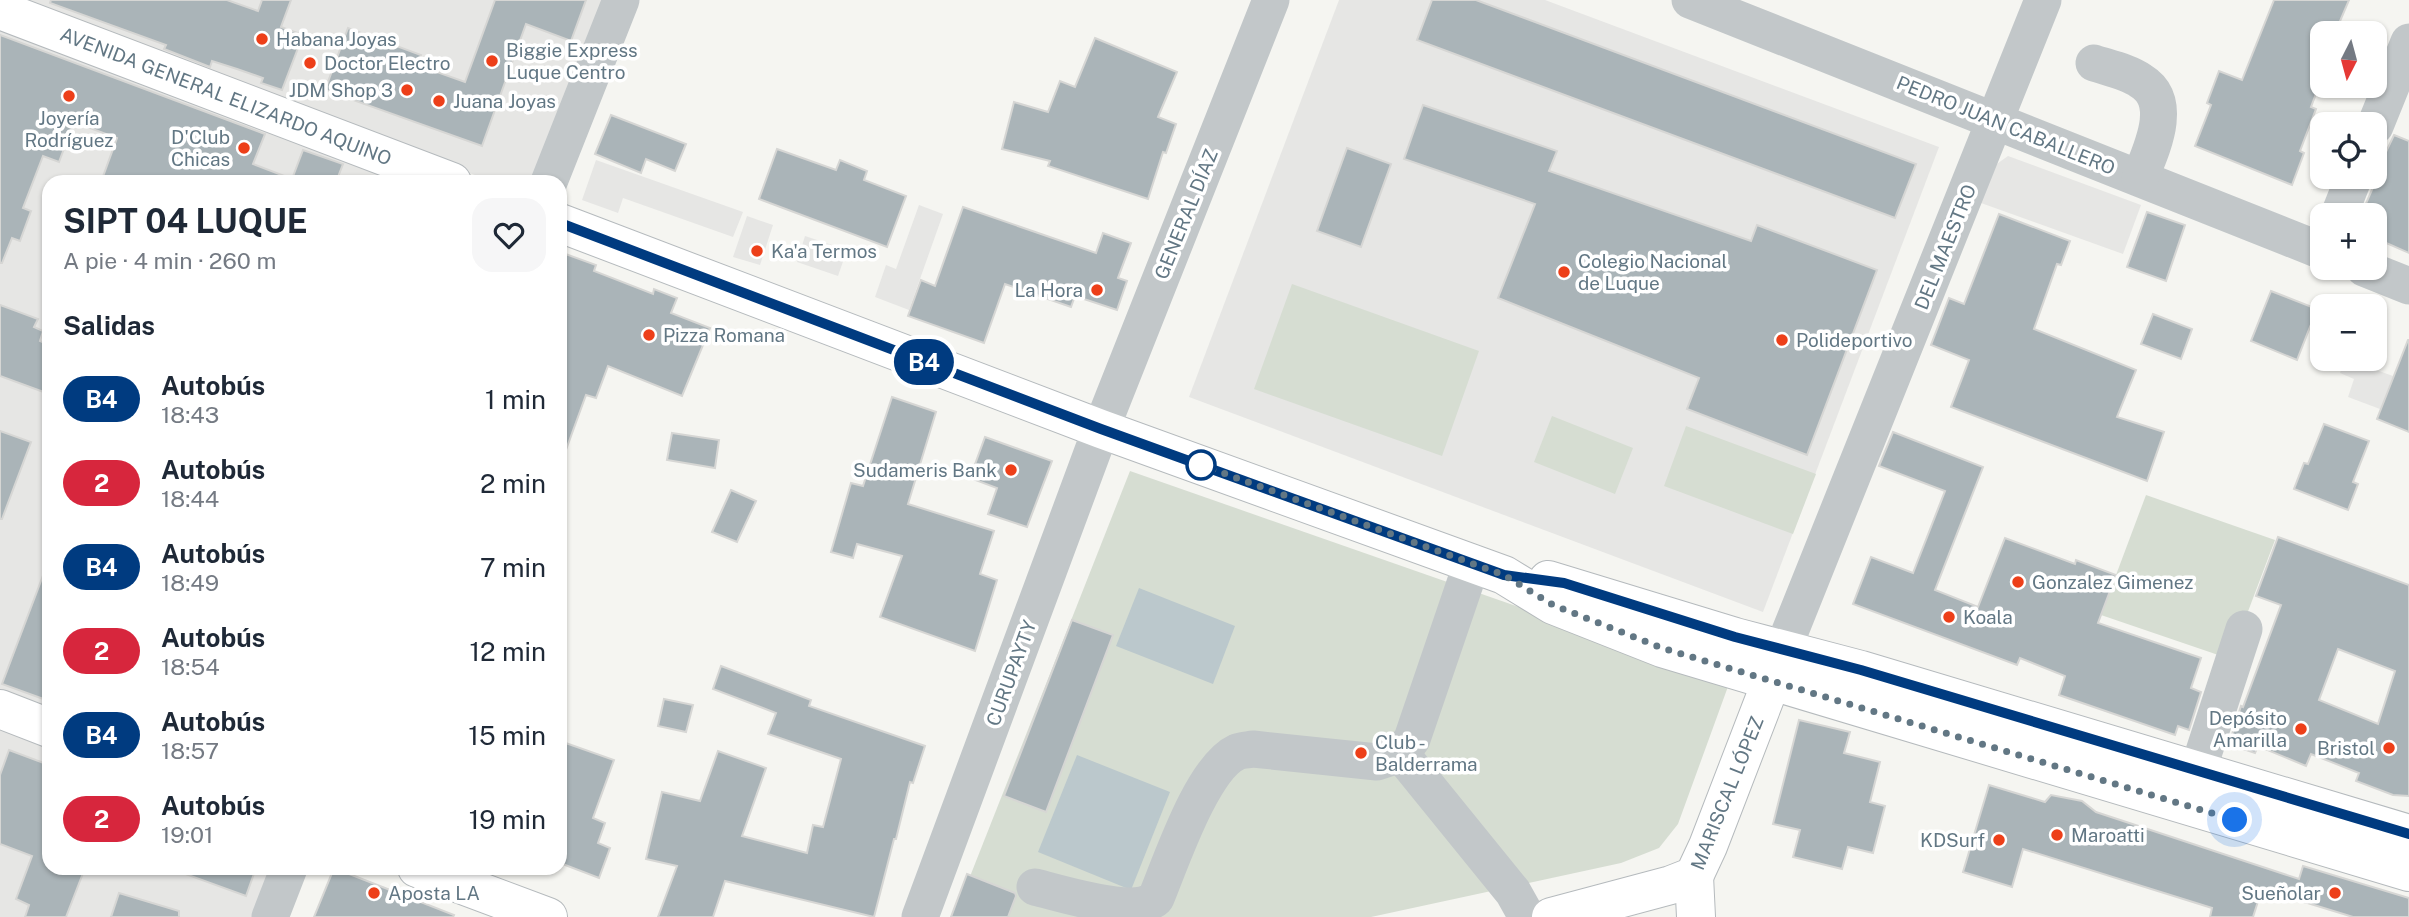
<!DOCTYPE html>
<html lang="es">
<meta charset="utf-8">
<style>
body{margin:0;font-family:"Public Sans",sans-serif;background:#f6f6f7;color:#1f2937;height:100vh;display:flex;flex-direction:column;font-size:26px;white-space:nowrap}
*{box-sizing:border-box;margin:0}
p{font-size:23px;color:#747a83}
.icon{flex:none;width:38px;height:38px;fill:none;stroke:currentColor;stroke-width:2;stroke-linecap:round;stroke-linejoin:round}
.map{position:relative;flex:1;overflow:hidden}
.side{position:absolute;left:42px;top:175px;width:525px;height:700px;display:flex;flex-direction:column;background:#fff;border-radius:21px;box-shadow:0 2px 5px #0004}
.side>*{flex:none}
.badge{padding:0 14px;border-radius:23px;font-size:24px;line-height:46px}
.needle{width:46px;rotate:186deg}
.fabs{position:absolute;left:2310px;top:21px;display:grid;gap:14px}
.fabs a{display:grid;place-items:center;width:77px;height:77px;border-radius:14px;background:#fff;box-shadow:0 2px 5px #0004;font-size:35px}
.you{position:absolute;width:35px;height:35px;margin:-18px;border:5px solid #fff;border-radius:50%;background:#1a73e8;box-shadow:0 0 0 10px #1a73e833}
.map>.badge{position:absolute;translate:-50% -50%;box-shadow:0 0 0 4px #fff}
h2{padding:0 21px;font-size:26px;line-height:63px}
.round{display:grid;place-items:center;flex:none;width:74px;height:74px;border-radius:21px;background:#f6f6f7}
.overview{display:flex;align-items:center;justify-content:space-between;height:119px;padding:0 21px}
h1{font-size:33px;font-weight:700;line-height:52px}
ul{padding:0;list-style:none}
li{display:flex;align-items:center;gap:21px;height:84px;padding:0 21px}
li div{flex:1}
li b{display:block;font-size:26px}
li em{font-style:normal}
li .badge{min-width:77px;font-weight:700;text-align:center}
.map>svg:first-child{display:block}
.built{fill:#e6e6e4}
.green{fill:#d6ddd2}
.water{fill:#bbc8cc}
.building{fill:#aab4b8;stroke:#d6d6d4;stroke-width:2;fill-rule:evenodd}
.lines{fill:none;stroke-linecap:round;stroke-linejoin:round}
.major-casing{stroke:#b5babd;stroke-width:40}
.minor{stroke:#c2c7c9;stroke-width:37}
.major{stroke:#fff;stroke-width:38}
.line-casing{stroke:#fff;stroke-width:16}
.line{stroke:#003b80;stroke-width:10}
.walk{stroke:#627784;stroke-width:7;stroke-dasharray:0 12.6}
.poi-dot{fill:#ed3f19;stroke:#fff;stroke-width:2.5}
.stop-dot{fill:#fff;stroke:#003b80;stroke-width:3.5}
.labels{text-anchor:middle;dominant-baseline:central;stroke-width:7;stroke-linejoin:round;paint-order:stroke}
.poi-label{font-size:19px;fill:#627784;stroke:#fff;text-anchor:start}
.street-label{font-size:19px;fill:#627784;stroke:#fff}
</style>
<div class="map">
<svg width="2409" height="917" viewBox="0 0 2409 917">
<rect width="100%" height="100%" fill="#f5f5f1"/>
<g class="built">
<polygon points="22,0 606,0 534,182 493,182"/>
<polygon points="1339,0 1545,0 1939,147 1763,612 1189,397"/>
<polygon points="0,30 404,182 49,182 49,712 0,693"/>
<polygon points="2008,156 2141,205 2123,254 1981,203 1994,166"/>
<polygon points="596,160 743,212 733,237 623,198 618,213 582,200"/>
<polygon points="919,205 943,214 909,310 875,297 886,265 896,269"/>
<polygon points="747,216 773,225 760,265 733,257"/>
<polygon points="805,236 847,250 838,276 797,262"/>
<polygon points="2345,359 2393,376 2380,409 2348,397 2354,379 2340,373"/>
<polygon points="0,728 49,747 49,868 271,868 253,917 0,917"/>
</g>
<g class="green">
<polygon points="1292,284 1479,351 1442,456 1254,389"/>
<polygon points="1552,416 1633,448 1615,494 1534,462"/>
<polygon points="1686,426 1816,474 1793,534 1664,486"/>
<polygon points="1130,471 1730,681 1678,824 1659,848 1621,863 1371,917 954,917"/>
<polygon points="2146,495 2275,540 2230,659 2101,615"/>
</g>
<g class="water">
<polygon points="1139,588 1235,626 1213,684 1116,646"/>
<polygon points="1077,755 1170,792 1131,890 1038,852"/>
</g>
<g class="building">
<polygon points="51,0 227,0 258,11 262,0 291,0 281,27 303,35 282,90 261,83 263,78 237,69 212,61 210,67 164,49 166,45 50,3"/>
<polygon points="495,0 586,0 571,41 526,24 482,146 325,90 348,28 421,55 417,65 465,82"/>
<polygon points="1432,0 1476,0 1916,164 1895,218 1417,40"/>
<polygon points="2274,0 2349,0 2335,33 2322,33 2322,78 2311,107 2316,109 2300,151 2304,153 2292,185 2195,146 2211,105 2207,103 2219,71 2242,80"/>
<polygon points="0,35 265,134 253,164 292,179 303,150 343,164 336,182 101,182 117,138 74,122 59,162 43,156 23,208 31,211 20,241 12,238 2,263 0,263"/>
<polygon points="1095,38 1177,72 1158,117 1176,124 1166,153 1163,152 1148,199 1048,166 1050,161 1002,149 1014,102 1048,112 1060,81 1075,87"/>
<polygon points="1423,105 1557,151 1549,171 1751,241 1757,225 1877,270 1807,455 1687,409 1699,378 1498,298 1535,204 1404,159"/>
<polygon points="611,115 686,144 675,171 646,159 641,173 595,154"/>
<polygon points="2394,135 2409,141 2409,253 2375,238 2375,215 2361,215 2374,185 2375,175"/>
<polygon points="1347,148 1391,164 1361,247 1317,231"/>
<polygon points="777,149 836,170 840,160 867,171 864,180 906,196 887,247 759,199"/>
<polygon points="963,207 1096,253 1103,233 1131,243 1118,278 1127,281 1117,310 1075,296 1071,307 1005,284 984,343 908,316 921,280 935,286"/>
<polygon points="2147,212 2185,225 2166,281 2127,267"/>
<polygon points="1999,214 2070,241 2061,265 2057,264 2034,329 2136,370 2117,417 2164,432 2147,481 1951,407 1969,360 1931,345 1949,298 1964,304"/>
<polygon points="560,252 596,265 594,271 653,294 654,289 677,298 671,313 710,328 682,396 608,366 596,398 586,395 563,458 560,457"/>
<polygon points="2271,291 2317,309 2297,360 2251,341"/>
<polygon points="0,305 38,319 34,327 43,331 40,341 49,345 49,394 0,376"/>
<polygon points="2153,314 2192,329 2181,359 2141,344"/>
<polygon points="2408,340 2409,340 2409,432 2377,419"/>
<polygon points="892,397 936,412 908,504 994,531 980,574 997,580 975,651 880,617 902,556 857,544 853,558 831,552 851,483 863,486"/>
<polygon points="2324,424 2369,441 2353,482 2358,484 2348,510 2294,489 2304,463 2308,464"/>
<polygon points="0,431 31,442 2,519 0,519"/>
<polygon points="1893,432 1983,467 1935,590 1978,607 2005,538 2075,564 2076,560 2116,575 2098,623 2201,658 2191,688 2201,692 2189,730 2178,726 2175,735 2059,695 2065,676 2020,658 2017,665 1853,604 1871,557 1913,573 1945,491 1879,466"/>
<polygon points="672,433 719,440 715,468 667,460"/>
<polygon points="985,437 1052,461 1027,527 988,514 997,488 970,478"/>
<polygon points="731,490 756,501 737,542 712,532"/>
<path d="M2278,537l131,48v211l-16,-1 -37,-14 3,-8 -48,-19 -5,12 -48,-20 -3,7 -26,-9 12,-38 2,1 38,-102 -25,-9zM2338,649l57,22 -17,53 -59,-24z"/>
<polygon points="47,565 49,565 49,701 2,684"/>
<polygon points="1072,620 1113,635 1046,812 1004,796"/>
<polygon points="721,666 811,700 809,706 925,746 913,783 910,782 896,839 894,839 874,917 725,881 713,917 658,917 677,866 646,859 662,792 700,801 718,751 766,768 742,836 807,853 813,825 823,827 841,759 768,734 776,713 713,689"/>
<polygon points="664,699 693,705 686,732 658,726"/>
<polygon points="1799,720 1850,732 1844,753 1880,762 1870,802 1885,806 1873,853 1848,847 1842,869 1793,857 1800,830 1773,824"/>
<polygon points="560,741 614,760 593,818 605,823 598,843 610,848 599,878 560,863"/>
<polygon points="9,750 49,765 49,868 85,868 66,917 25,917 29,905 16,899 32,856 0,844 0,775"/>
<polygon points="1989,785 2045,802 2051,795 2082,801 2096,812 2299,879 2303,866 2409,898 2409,917 2353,917 2262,889 2253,917 2210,917 2212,908 2023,849 2012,887 1963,872"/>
<polygon points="178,868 256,868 246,896 177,871"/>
<polygon points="334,868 454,915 453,917 314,917"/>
<polygon points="967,874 1015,893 1016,896 1008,917 951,917"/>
<polygon points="119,893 179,911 179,917 111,917"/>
</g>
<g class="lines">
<defs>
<g id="major">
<polyline points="0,10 452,182"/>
<polyline points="560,223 1101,429 1504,575 1553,605 1662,648 2409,872"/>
<polyline points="1548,580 1735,637 1861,670 2409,834"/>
<polyline points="0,709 49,728"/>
<polyline points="417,868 548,917"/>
<polyline points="1694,876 1696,917"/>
<polyline points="1551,917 1671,885 1694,876 1708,846 1780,659"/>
</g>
</defs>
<use href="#major" class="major-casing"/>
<g class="minor">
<polyline points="1690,0 2322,251"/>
<path d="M2094,63c15,5 34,9 47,18 34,21 10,69 -1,97"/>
<polyline points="2375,126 2409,42"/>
<polyline points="549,182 621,0"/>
<polyline points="2339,215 2354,177"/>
<polyline points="2364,268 2409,286"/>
<polyline points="1783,649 2043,0"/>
<polyline points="1401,754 1513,892 1527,917"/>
<polyline points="2198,770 2244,629"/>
<path d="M1035,887c27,7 101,30 121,11 15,-36 46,-130 81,-146 4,-2 11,-2 16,-3l124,13 24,-8 11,-15 60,-176"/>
<polyline points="270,917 289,868"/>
<polyline points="920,917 1101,429 1271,0"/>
</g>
<use href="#major" class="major"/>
</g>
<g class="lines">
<defs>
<polyline id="line" points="560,223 1101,429 1504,575 1564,583 1735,637 1861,670 2409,834"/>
</defs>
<use href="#line" class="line-casing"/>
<use href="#line" class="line"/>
<polyline class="walk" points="1201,465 1504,575 1553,605 1662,648 2235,820"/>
</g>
<g class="poi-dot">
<circle cx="262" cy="39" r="7"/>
<circle cx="492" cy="61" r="7"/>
<circle cx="310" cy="63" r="7"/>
<circle cx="407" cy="90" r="7"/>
<circle cx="69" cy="96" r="7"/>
<circle cx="439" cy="101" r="7"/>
<circle cx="244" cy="148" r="7"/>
<circle cx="757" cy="251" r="7"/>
<circle cx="1564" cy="272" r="7"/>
<circle cx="1097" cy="290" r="7"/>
<circle cx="649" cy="335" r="7"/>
<circle cx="1782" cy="340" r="7"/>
<circle cx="1011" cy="470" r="7"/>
<circle cx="2018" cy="582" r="7"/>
<circle cx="1949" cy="617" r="7"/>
<circle cx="2301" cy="729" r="7"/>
<circle cx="2389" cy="748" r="7"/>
<circle cx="1361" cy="753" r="7"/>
<circle cx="2057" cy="835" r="7"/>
<circle cx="1999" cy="840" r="7"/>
<circle cx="374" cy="893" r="7"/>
<circle cx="2335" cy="893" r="7"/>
</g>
<circle class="stop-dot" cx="1201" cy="465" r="14"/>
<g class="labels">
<g class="poi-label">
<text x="276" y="39">Habana Joyas</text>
<text x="506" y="50">Biggie Express<tspan x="506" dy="22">Luque Centro</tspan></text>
<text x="324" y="63">Doctor Electro</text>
<text x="393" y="90" text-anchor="end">JDM Shop 3</text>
<text x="453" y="101">Juana Joyas</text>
<text x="69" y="118" text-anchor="middle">Joyería<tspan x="69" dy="22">Rodríguez</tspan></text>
<text x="230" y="137" text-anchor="end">D'Club<tspan x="230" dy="22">Chicas</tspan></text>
<text x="771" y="251">Ka'a Termos</text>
<text x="1578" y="261">Colegio Nacional<tspan x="1578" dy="22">de Luque</tspan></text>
<text x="1083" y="290" text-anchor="end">La Hora</text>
<text x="663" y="335">Pizza Romana</text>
<text x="1796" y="340">Polideportivo</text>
<text x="997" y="470" text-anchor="end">Sudameris Bank</text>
<text x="2032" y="582">Gonzalez Gimenez</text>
<text x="1963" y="617">Koala</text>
<text x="2287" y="718" text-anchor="end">Depósito<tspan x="2287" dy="22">Amarilla</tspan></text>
<text x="1375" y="742">Club -<tspan x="1375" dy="22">Balderrama</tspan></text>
<text x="2375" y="748" text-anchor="end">Bristol</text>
<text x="2071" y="835">Maroatti</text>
<text x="1985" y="840" text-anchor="end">KDSurf</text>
<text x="388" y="893">Aposta LA</text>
<text x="2321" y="893" text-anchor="end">Sueñolar</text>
</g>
<g class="street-label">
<text transform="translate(226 96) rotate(21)">AVENIDA GENERAL ELIZARDO AQUINO</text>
<text transform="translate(2006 125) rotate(22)">PEDRO JUAN CABALLERO</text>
<text transform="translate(1186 214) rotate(-68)">GENERAL DÍAZ</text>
<text transform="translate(1945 247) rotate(-68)">DEL MAESTRO</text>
<text transform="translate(1011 673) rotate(-70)">CURUPAYTY</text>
<text transform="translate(1727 793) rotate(-68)">MARISCAL LÓPEZ</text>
</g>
</g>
</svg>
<div class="fabs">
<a><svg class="needle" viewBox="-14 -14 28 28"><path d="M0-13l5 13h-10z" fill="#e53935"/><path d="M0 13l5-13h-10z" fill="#747a83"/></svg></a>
<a><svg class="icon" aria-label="locate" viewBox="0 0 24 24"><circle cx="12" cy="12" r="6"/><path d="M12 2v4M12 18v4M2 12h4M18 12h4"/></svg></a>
<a>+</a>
<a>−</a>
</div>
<div class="you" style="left:2235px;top:820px"></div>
<b class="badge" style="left:924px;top:362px;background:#003b80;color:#fff">B4</b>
<section class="side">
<div class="overview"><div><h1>SIPT 04 LUQUE</h1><p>A pie · 4 min · 260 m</p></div><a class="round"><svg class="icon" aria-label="heart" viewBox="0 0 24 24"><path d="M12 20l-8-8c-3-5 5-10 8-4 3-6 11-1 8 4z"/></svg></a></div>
<h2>Salidas</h2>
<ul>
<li><span class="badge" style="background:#003b80;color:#fff">B4</span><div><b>Autobús</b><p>18:43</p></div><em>1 min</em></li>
<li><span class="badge" style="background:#d7263d;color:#fff">2</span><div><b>Autobús</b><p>18:44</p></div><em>2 min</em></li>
<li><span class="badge" style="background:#003b80;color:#fff">B4</span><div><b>Autobús</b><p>18:49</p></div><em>7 min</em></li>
<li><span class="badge" style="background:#d7263d;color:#fff">2</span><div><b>Autobús</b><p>18:54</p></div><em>12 min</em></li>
<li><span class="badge" style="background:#003b80;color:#fff">B4</span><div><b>Autobús</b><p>18:57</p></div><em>15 min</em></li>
<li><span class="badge" style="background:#d7263d;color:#fff">2</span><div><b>Autobús</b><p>19:01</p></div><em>19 min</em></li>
</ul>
</section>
</div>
